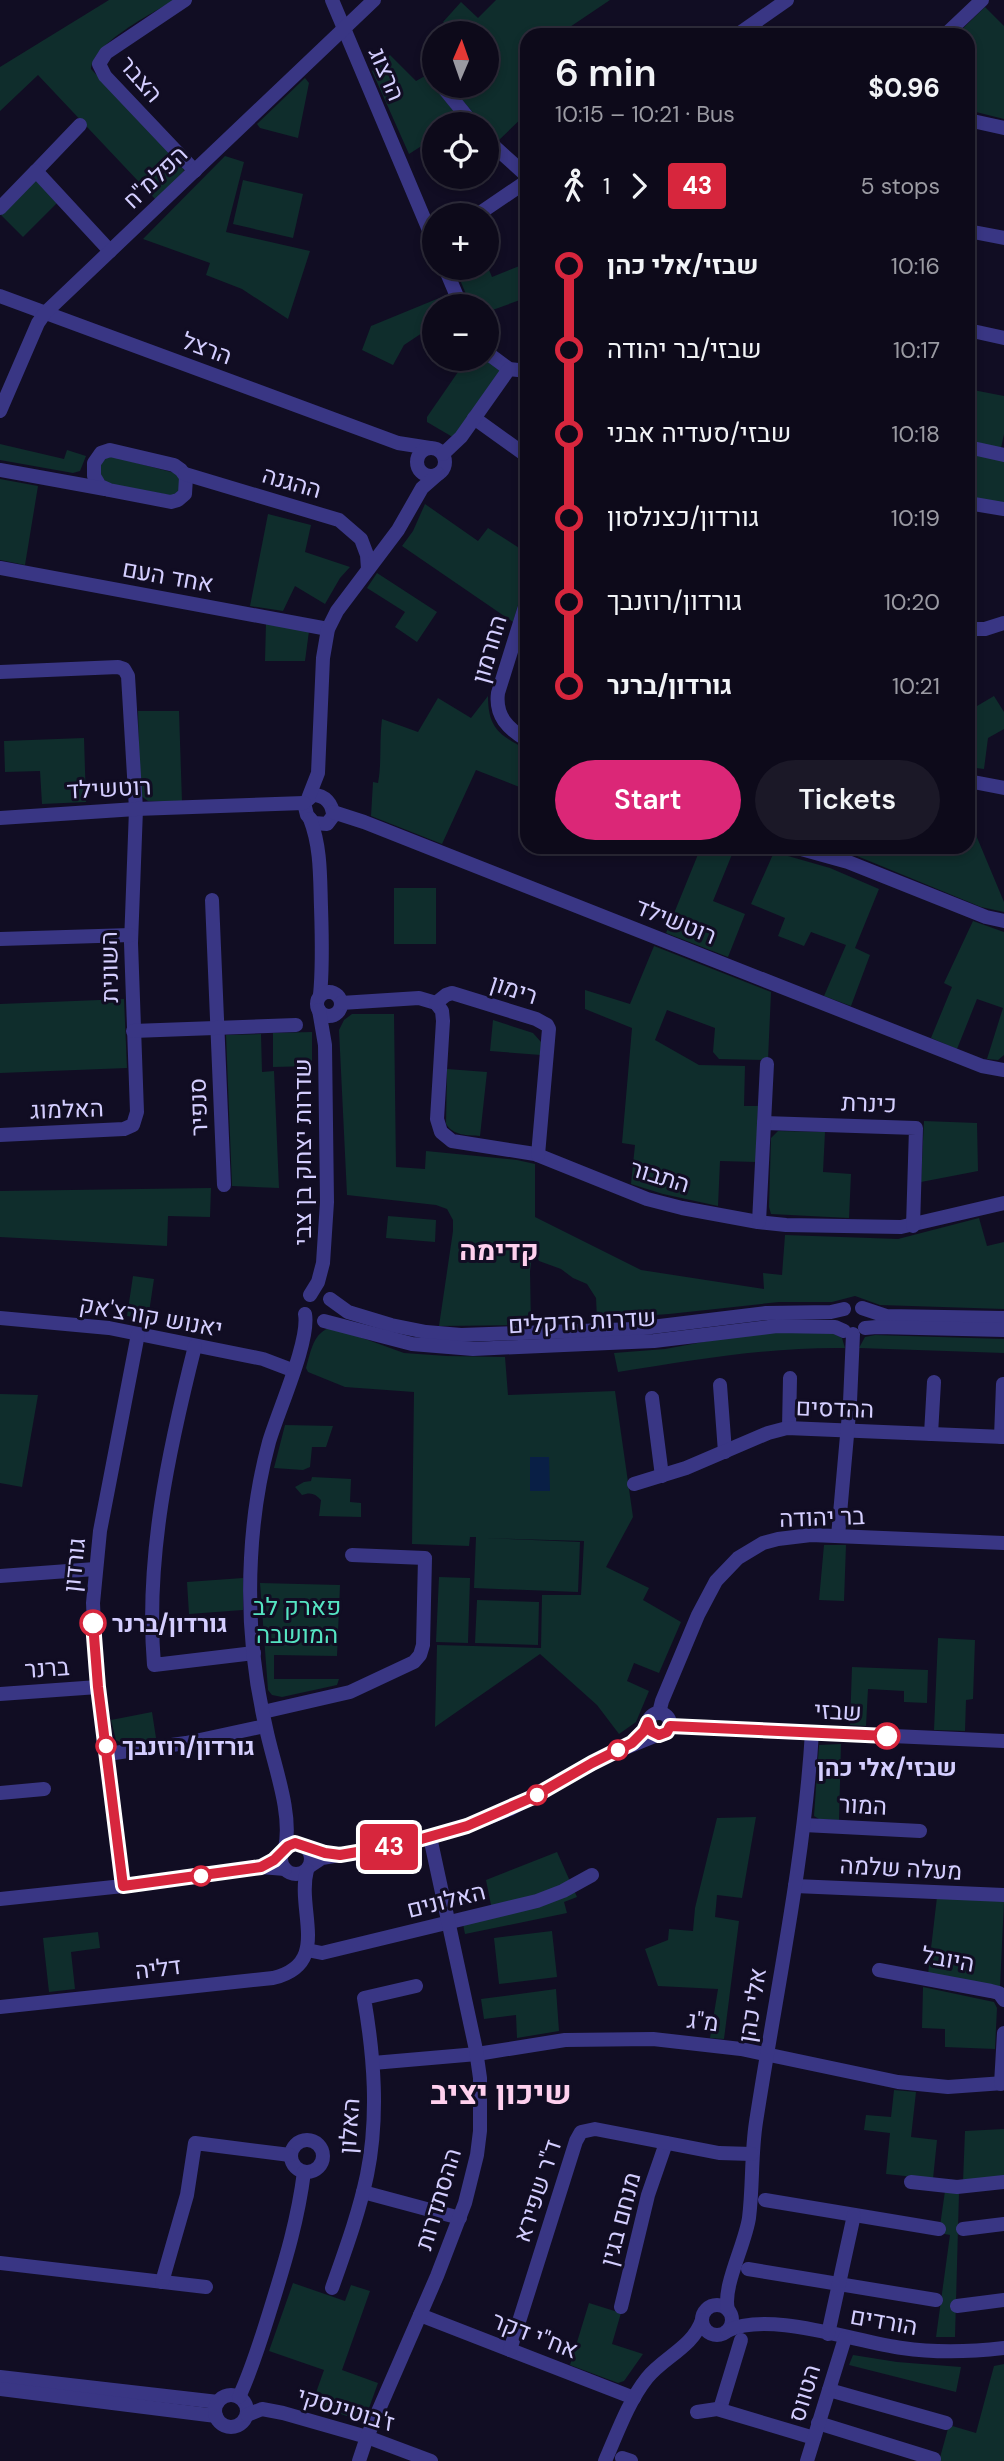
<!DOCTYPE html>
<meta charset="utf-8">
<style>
body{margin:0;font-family:"DM Sans",Heebo,sans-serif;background:#1b1827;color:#f1f3f6;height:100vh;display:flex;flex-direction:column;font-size:26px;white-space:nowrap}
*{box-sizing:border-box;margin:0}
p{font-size:23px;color:#9a9aa2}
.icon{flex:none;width:38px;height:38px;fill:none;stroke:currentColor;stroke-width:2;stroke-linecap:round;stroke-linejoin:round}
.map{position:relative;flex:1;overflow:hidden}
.details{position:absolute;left:520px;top:28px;width:455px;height:826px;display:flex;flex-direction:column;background:#0d0a1a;border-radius:21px;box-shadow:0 4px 10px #0003,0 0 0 2px #2d2b39}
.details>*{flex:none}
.badge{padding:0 14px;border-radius:5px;font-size:24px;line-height:46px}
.needle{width:46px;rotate:2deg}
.fabs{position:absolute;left:422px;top:21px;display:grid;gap:14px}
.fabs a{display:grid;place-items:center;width:77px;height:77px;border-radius:50%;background:#0d0a1a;box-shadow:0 4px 10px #0003,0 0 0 2px #2d2b39;font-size:35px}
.map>.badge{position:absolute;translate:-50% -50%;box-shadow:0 0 0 4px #fff}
.legs{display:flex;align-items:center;gap:10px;height:77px;padding:0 35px;font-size:23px}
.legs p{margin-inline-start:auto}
.headline{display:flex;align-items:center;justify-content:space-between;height:119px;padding:0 35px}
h1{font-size:38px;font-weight:600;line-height:52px}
.primary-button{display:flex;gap:14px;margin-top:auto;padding:14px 35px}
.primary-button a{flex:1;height:80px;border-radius:42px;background:#db2777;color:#fff;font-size:28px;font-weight:600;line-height:80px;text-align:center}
.primary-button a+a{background:#1b1827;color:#f1f3f6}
ul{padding:0 35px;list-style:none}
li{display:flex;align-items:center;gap:24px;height:84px;font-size:26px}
li i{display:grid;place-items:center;width:10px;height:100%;margin:0 9px;background:currentColor}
li i::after{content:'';width:18px;height:18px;margin:-9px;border:5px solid;border-radius:50%;background:#0d0a1a}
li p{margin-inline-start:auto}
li:first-child i{background:linear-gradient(#0000 50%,currentColor 0)}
li:last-child i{background:linear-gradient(currentColor 50%,#0000 0)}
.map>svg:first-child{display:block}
.green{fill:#0f2d2c}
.water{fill:#091f45}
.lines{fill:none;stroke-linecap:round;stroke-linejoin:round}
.minor{stroke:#393684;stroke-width:14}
.line-1-casing{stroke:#fff;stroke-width:16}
.line-1{stroke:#d7263d;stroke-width:10}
.stop-1-dot{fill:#fff;stroke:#d7263d;stroke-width:3.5}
.labels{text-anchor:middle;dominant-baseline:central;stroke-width:6;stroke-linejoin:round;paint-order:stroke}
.street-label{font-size:24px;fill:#d4ceff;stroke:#110d23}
.park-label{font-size:24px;fill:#55e4c2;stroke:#110d23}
.stop-label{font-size:24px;font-weight:bold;fill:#d4ceff;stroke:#110d23;text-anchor:start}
.quarter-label{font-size:28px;font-weight:bold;fill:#ffd0ee;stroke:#110d23}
.district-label{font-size:32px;font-weight:bold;fill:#ffd0ee;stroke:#110d23}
</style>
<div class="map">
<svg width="1004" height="2461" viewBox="0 0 1004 2461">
<rect width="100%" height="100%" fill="#110d23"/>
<g class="green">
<path d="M109,0h65c-22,14 -80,42 -83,69l91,97 2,5 -28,29 -118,-125 -38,36v-44z"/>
<polygon points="496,0 610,0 558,35 527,35 527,113 499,140 487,128 486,124 483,124 450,86 486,86 486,33 454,33 443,22 461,2 478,18"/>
<polygon points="985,7 1004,26 1004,119 968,110 968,35 956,35"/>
<polygon points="390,55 416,81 425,76 461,120 455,124 434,124 434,138 409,154 372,71"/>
<polygon points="305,78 309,83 298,138 260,128 257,124"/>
<polygon points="225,156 244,162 226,232 310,251 288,319 242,289 206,275 210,263 143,239"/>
<polygon points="35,180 58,202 23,237 1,215"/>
<polygon points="243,180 303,194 293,238 233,224"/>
<polygon points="527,263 527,305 520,300 487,312 486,306 471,306 455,268 486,268 487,265 492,277"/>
<polygon points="449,294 454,306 434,306 434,325 404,345 393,365 362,350 371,326"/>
<polygon points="467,359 486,359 506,370 456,439 427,422 427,417"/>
<polygon points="968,389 1004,396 1004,434 1001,448 968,441"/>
<polygon points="0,444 64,459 67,450 86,456 80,471 73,473 0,460"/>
<polygon points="968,453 1004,461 1004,503 968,497"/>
<path d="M110,456l65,17 4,4 1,12 -6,7 -65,-12 -9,-8c-2,-10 1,-15 10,-20z"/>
<polygon points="0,479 38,486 25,565 0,560"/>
<polygon points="425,504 478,541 488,528 527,553 527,575 513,622 402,546 413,531"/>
<polygon points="268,514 311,525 305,552 350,567 340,578 325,604 295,586 283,611 250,606"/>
<polygon points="377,573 437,612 417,642 395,627 405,612 367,588"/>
<polygon points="266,623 309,631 305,661 265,661"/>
<path d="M488,696c0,33 12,39 39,54v40l-51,-20 -34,74 -71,-28 2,-34 5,1c4,-21 1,-42 4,-64l36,13 20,-34 33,20z"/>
<polygon points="994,696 1004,712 1004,729 988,738 984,769 968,767 969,704 977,706"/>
<polygon points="138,711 179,711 182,802 148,801 140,795"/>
<polygon points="84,738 86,802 42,804 40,771 5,772 4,741"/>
<polygon points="968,816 1004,902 1004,912 981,907 857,856 826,847 968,847"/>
<polygon points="701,847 735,847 713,901 745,914 728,957 666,933"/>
<polygon points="774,852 830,868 879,889 855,948 870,955 851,1006 824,996 846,945 811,932 804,946 778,936 785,918 751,904"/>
<rect x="394" y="888" width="42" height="56"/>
<polygon points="973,921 1004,932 1004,1055 998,1060 987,1059 1003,1008 977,999 957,1049 931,1038 952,987 944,983"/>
<polygon points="654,946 771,992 768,1060 719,1059 713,1052 715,1028 667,1010 655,1040 699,1065 745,1066 744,1106 758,1106 756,1162 720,1161 718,1206 663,1194 631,1184 635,1145 622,1143 632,1028 585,1009 585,990 630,1004"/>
<polygon points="124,999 127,1068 0,1073 0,1004"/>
<polygon points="352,1014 394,1014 396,1167 425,1169 426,1151 517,1160 535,1164 535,1217 641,1270 764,1289 763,1273 782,1275 785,1235 898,1239 979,1218 987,1246 1004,1242 1004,1309 880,1305 855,1296 832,1302 779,1302 669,1314 597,1319 596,1298 587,1284 573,1278 561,1269 539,1261 533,1249 530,1271 531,1325 439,1326 453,1231 453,1220 447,1209 436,1205 347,1195 339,1030 344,1020"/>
<polygon points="493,1020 533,1033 541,1042 541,1055 490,1051"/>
<polygon points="312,1032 312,1066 273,1067 273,1033"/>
<polygon points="261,1034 262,1072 274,1071 279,1188 232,1186 226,1035"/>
<path d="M447,1069l40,3 -7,64c-13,-1 -26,0 -34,-12z"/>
<polygon points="924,1121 977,1123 978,1171 921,1182"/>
<polygon points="778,1131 825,1132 823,1172 851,1174 849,1218 771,1214 769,1207 771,1138"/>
<polygon points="211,1188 210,1217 168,1216 167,1246 0,1237 0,1191"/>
<polygon points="388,1216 436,1220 435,1242 386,1238"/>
<polygon points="133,1276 154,1279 148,1319 127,1316"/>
<path d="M332,1327l72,26 43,3 58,1 3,38 107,-4 18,126 -27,50 43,21 -6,12 38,22 -22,51 -25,-10 -7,18 22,10 -13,31 -17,12 -22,-29 -57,-51 -105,73 2,-82 104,3 1,-53h39l3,-54 -100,-3 96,4 -2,50 -104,-4 2,-51h-6l-1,9 -57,-2 2,-152 -69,-5 -37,-15 -2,-4c5,-17 7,-36 26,-41z"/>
<path d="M830,1332l12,6 3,10c-77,-1 -151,12 -227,24l-4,-19 51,-4 65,-12 35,-4z"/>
<polygon points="875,1335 1004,1339 1004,1353 859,1348 865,1337"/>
<polygon points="0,1394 38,1395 22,1487 0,1483"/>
<polygon points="285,1425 333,1426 326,1447 312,1447 310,1467 303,1470 274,1468"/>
<path d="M312,1477l39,2 -1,23 11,1v14l-42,-1 2,-16c-6,-7 -11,-8 -19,-5l-7,-8 9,-5 7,-1z"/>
<polygon points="824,1545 846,1545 844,1601 819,1600"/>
<polygon points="439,1577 470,1578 468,1643 436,1642"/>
<polygon points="243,1578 243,1610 189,1614 187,1582"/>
<polygon points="260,1583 340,1585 337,1656 274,1655 274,1679 339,1679 337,1685 282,1697 272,1695 268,1690"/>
<polygon points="477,1600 539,1602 538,1645 475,1643"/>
<polygon points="938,1638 975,1640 973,1699 966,1700 965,1731 934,1730"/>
<polygon points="852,1667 928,1670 927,1703 904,1702 904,1691 868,1689 866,1726 850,1725"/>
<polygon points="152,1712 156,1738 124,1744 116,1740 111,1720"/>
<polygon points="841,1744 839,1820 819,1819 814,1816 819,1745"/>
<polygon points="756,1817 742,1898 717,1895 715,1917 739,1921 724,2039 710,2038 718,1989 658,1986 645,1949 668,1940 669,1929 693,1931 695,1908 717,1818"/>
<polygon points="557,1852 577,1897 564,1902 567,1913 465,1934 463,1924 493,1915 486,1880"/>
<polygon points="937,1897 1004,1901 1000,1987 928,1974"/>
<polygon points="552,1931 557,1977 499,1984 494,1938"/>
<polygon points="98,1932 100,1948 71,1952 75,1989 49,1992 43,1938"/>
<polygon points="923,1987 994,2002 997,2008 995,2049 945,2047 945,2029 922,2028"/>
<polygon points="556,1989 559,2031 517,2038 516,2015 484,2019 481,1999"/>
<polygon points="894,2090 916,2092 911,2137 937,2140 933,2179 886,2174 890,2133 864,2130 866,2115 891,2117"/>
<polygon points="1004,2129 1004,2176 963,2182 965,2131"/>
<polygon points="945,2191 959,2193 955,2337 936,2337 950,2235 939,2233"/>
<polygon points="293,2283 345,2301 351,2285 370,2291 342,2370 378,2383 364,2422 312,2404 324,2370 269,2351"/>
<polygon points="589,2303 621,2313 612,2344 643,2354 624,2381 618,2383 570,2365"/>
<polygon points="853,2355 897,2362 961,2367 956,2392 849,2365"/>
<polygon points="1004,2364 1004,2461 939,2461 949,2425 976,2433 994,2366"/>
</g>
<polygon class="water" points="530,1457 549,1457 550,1491 530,1491"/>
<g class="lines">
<g class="minor">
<polyline points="185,0 106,53 99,64 105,76 195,171"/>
<polyline points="332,0 434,242"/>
<polyline points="737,35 787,0"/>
<polyline points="945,35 982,0"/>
<polyline points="442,86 473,124"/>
<polyline points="968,120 1004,128"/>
<polyline points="486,139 527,176"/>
<polyline points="36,171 80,125"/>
<polyline points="0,208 36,171 110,251"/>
<polyline points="477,215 527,181"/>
<polyline points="968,231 1004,238"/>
<polyline points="445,268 461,306"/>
<polyline points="0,296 398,443 430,448"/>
<polyline points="968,330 1004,338"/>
<polyline points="486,352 509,369 527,371"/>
<polyline points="0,411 38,323 45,313 374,0"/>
<polyline points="474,418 527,456"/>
<polyline points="968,447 1004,455"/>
<circle cx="431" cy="462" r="14"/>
<polygon points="110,450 174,465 181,470 186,477 185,494 178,500 171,502 109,490 100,486 94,476 94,463 101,453"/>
<polyline points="443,454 461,437 509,369"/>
<polyline points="0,470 105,489"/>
<polyline points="185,474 339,520 361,539 367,555 368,569"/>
<polyline points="968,503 1004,509"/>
<polyline points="0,568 328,629"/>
<path d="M527,600l-29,93c-3,23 10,36 29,47"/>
<polyline points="968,629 985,629 1004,623"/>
<polyline points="0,672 118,667 124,669 128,676 136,809 131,943 137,1112 133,1125 124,1129 0,1135"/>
<polyline points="968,781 1004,788"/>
<path d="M313,795c12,0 20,9 20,21l-6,8 -13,-1 -7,-8 -3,-12z"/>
<polyline points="309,796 318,773 323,658 328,629 337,611 398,530 422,488 438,474"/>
<polyline points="333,812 364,822 982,1066 1004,1070"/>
<polyline points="0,818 136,809 304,803"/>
<path d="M310,819c11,28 10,58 11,88 1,30 2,59 -1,88"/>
<polyline points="794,847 848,862 986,917 1004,921"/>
<polyline points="212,900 224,1185"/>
<polyline points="0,939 131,935"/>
<circle cx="329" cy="1004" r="12"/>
<polyline points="341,1003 419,998 436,1003"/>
<polyline points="436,1003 442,1011 443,1021 437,1119 441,1132 452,1141 535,1154 647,1199 682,1208 758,1222 786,1225 901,1227 1004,1203"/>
<polyline points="436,1003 446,995 452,993 536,1019 547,1025 549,1029 538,1155"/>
<polyline points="133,1031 296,1025"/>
<polyline points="764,1123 916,1128 913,1226"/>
<polyline points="759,1222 767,1064"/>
<polyline points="310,1295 318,1282 323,1263 327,1202 325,1045 319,1010"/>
<polyline points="330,1299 348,1312 391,1325 426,1332 461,1335 635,1329 766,1313 831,1312 844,1309"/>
<polyline points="862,1308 886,1316 1004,1318"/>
<polyline points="0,1318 109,1328 263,1359 292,1370"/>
<polyline points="324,1321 412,1344 473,1349 654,1341 777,1326 835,1327 844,1331"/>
<polyline points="865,1328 877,1327 1004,1330"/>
<path d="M195,1346c-26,103 -50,211 -41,319l100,-12"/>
<polyline points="720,1385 725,1452"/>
<polyline points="652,1398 662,1476"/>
<polyline points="789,1428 790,1378"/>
<polyline points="931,1434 934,1382"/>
<polyline points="1001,1437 1003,1384"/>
<polyline points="634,1484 686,1468 768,1433 787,1428 1004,1437"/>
<polyline points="838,1536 850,1402 853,1334"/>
<polyline points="0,1576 95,1569"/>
<polyline points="0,1694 98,1687"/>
<polyline points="263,1712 350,1692 414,1662 420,1655 423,1645 425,1558 352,1555"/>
<polyline points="659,1713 662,1701 698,1615 716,1581 738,1558 763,1543 778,1539 811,1535 1004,1543"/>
<circle cx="659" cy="1724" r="11"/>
<polyline points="670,1726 1004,1741"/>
<polyline points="107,1754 186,1743 265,1726"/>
<polyline points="0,1793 44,1789"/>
<polyline points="804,1825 920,1831"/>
<circle cx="296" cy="1859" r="15"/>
<path d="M285,1848c8,-35 -12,-85 -19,-120 -13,-55 -18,-114 -15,-170 2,-39 8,-79 18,-116 9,-31 41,-101 36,-128"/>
<polyline points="310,1866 322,1858 403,1844 467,1826 510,1809 608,1755 657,1735"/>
<polyline points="123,1886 96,1670 93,1603 100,1531 138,1334"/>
<polyline points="795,1886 1004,1895"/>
<polyline points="0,1899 123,1886 261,1867 285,1869"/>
<polyline points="307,1950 322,1953 537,1901 563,1891 592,1875"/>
<polyline points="879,1970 991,1991 999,1993 1004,2000"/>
<path d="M0,2007l273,-29c59,-14 23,-67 34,-108"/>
<polyline points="373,2063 477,2054 565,2040 653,2039 741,2049 898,2082 948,2087 1004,2083"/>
<polyline points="1001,2084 1004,2033"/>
<circle cx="307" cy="2156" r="16"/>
<polyline points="911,2182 957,2187 1004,2182"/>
<polyline points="363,2192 460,2218"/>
<polyline points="765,2200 939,2229"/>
<polyline points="963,2229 1004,2224"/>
<polyline points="0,2263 206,2287"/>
<polyline points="748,2269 936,2300"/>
<polyline points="162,2282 187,2195 195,2143 290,2155"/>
<path d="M332,2288c13,-37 27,-75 35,-113 12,-59 7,-119 -3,-177l52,-12"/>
<circle cx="717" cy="2320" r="15"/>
<polyline points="957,2306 1004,2300"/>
<polyline points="621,2307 648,2195 666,2143"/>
<path d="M728,2310c-6,-23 17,-65 21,-92 4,-32 2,-64 7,-96 20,-130 48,-258 56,-390"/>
<polyline points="420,2315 634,2398"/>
<path d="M727,2331c41,-21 129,11 175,17 34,5 68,4 102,0"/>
<polyline points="828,2334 854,2215"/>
<polyline points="510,2350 576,2141 581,2132 595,2129 719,2153 752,2154"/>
<polyline points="0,2377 218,2402"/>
<polyline points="0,2389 216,2416"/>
<polyline points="829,2390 946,2423"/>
<circle cx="231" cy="2411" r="16"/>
<path d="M239,2397c14,-30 23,-61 33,-93 14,-45 26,-85 32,-132"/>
<polyline points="720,2409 741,2340"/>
<polyline points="697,2412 717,2409 814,2438"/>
<polyline points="247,2415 262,2409 283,2413 367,2437 431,2461"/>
<polyline points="818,2423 934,2459"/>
<polyline points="622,2458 631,2461"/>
<polyline points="359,2461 367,2437 437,2276 465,2203 477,2155 480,2131 480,2078 476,2050 430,1837"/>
<path d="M605,2461c12,-27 23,-59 42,-83 17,-21 46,-31 55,-58"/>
<polyline points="807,2461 845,2338"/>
</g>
</g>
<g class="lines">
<defs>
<polyline id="line-1" points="93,1623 98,1687 123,1886 261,1867 274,1860 288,1846 295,1843 325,1853 340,1855 404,1844 467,1826 531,1798 592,1763 632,1743 644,1731 648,1722 651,1731 659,1735 667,1732 670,1726 887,1736"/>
</defs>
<use href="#line-1" class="line-1-casing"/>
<use href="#line-1" class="line-1"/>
</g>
<g class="stop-1-dot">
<circle cx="93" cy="1623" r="12"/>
<circle cx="887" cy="1736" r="12"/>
<circle cx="106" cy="1746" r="9"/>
<circle cx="618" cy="1750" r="9"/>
<circle cx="537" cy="1795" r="9"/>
<circle cx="201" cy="1876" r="9"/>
</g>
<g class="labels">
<g class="street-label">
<text transform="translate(387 74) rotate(67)">הרצוג</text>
<text transform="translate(141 79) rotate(49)">הצבר</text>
<text transform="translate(155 177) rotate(-44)">הפלמ"ח</text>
<text transform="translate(207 348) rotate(20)">הרצל</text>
<text transform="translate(292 482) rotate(16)">ההגנה</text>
<text transform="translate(168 576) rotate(10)">אחד העם</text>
<text transform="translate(489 649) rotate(-74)">החרמון</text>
<text transform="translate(109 788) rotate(-3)">רוטשילד</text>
<text transform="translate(676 921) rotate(22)">רוטשילד</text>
<text transform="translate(109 967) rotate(-91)">השונית</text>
<text transform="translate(514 989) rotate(18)">רימון</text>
<text transform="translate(869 1103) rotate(2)">כינרת</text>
<text transform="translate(198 1107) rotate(-92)">סנפיר</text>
<text transform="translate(67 1109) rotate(-2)">האלמוג</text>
<text transform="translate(302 1152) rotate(-90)">שדרות יצחק בן צבי</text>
<text transform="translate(660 1176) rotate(17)">התבור</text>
<text transform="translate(151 1316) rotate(10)">יאנוש קורצ'אק</text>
<text transform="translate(582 1321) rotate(-3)">שדרות הדקלים</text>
<text transform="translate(835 1408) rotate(2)">ההדסים</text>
<text transform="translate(822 1517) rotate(-2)">בר יהודה</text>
<text transform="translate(74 1565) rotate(-84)">גורדון</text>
<text transform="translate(47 1668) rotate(-4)">ברנר</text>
<text transform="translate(838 1711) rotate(3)">שבזי</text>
<text transform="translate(863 1805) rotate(3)">המור</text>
<text transform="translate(901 1868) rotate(3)">מעלה שלמה</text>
<text transform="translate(446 1900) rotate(-14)">האלונים</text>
<text transform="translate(948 1959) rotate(10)">היובל</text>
<text transform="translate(158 1968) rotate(-7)">דליה</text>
<text transform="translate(752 2005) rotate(-81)">אלי כהן</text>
<text transform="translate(703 2021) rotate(7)">מ"ג</text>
<text transform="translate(349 2126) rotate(-86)">האלון</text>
<text transform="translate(537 2191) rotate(-72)">ד"ר שפירא</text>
<text transform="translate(438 2199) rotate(-73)">ההסתדרות</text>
<text transform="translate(620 2219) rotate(-75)">מנחם בגין</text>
<text transform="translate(884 2321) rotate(10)">הורדים</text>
<text transform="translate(535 2335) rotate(21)">אח"י דקר</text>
<text transform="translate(804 2393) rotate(-73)">הטווס</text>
<text transform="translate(346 2409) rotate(17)">ז'בוטינסקי</text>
</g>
<g class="park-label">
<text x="297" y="1606">פארק לב<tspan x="297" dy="28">המושבה</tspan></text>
</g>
<g class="stop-label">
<text x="112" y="1623">גורדון/ברנר</text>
<text x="122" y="1746">גורדון/רוזנבך</text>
<text x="887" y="1767" text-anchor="middle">שבזי/אלי כהן</text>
</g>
<g class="quarter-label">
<text x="499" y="1250">קדימה</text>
</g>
<g class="district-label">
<text x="501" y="2093">שיכון יציב</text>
</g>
</g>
</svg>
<div class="fabs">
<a><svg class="needle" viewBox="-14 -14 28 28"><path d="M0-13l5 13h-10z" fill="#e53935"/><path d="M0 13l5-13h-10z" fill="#9a9aa2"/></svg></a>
<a><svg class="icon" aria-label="locate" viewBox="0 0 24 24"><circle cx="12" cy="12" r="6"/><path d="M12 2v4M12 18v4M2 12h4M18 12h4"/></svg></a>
<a>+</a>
<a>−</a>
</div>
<b class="badge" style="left:389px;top:1847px;background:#d7263d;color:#fff">43</b>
<section class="details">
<div class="headline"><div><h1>6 min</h1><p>10:15 – 10:21 · Bus</p></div><b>$0.96</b></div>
<div class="legs"><svg class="icon" aria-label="walk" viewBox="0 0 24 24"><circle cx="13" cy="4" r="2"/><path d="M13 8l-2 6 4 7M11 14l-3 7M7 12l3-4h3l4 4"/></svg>1<svg class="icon" aria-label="forward" viewBox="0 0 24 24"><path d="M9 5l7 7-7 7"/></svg><b class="badge" style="background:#d7263d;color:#fff">43</b><p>5 stops</p></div>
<ul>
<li><i style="color:#d7263d"></i><b>שבזי/אלי כהן</b><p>10:16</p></li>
<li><i style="color:#d7263d"></i><span>שבזי/בר יהודה</span><p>10:17</p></li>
<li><i style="color:#d7263d"></i><span>שבזי/סעדיה אבני</span><p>10:18</p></li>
<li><i style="color:#d7263d"></i><span>גורדון/כצנלסון</span><p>10:19</p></li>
<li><i style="color:#d7263d"></i><span>גורדון/רוזנבך</span><p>10:20</p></li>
<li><i style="color:#d7263d"></i><b>גורדון/ברנר</b><p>10:21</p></li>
</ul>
<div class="primary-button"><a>Start</a><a>Tickets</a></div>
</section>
</div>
